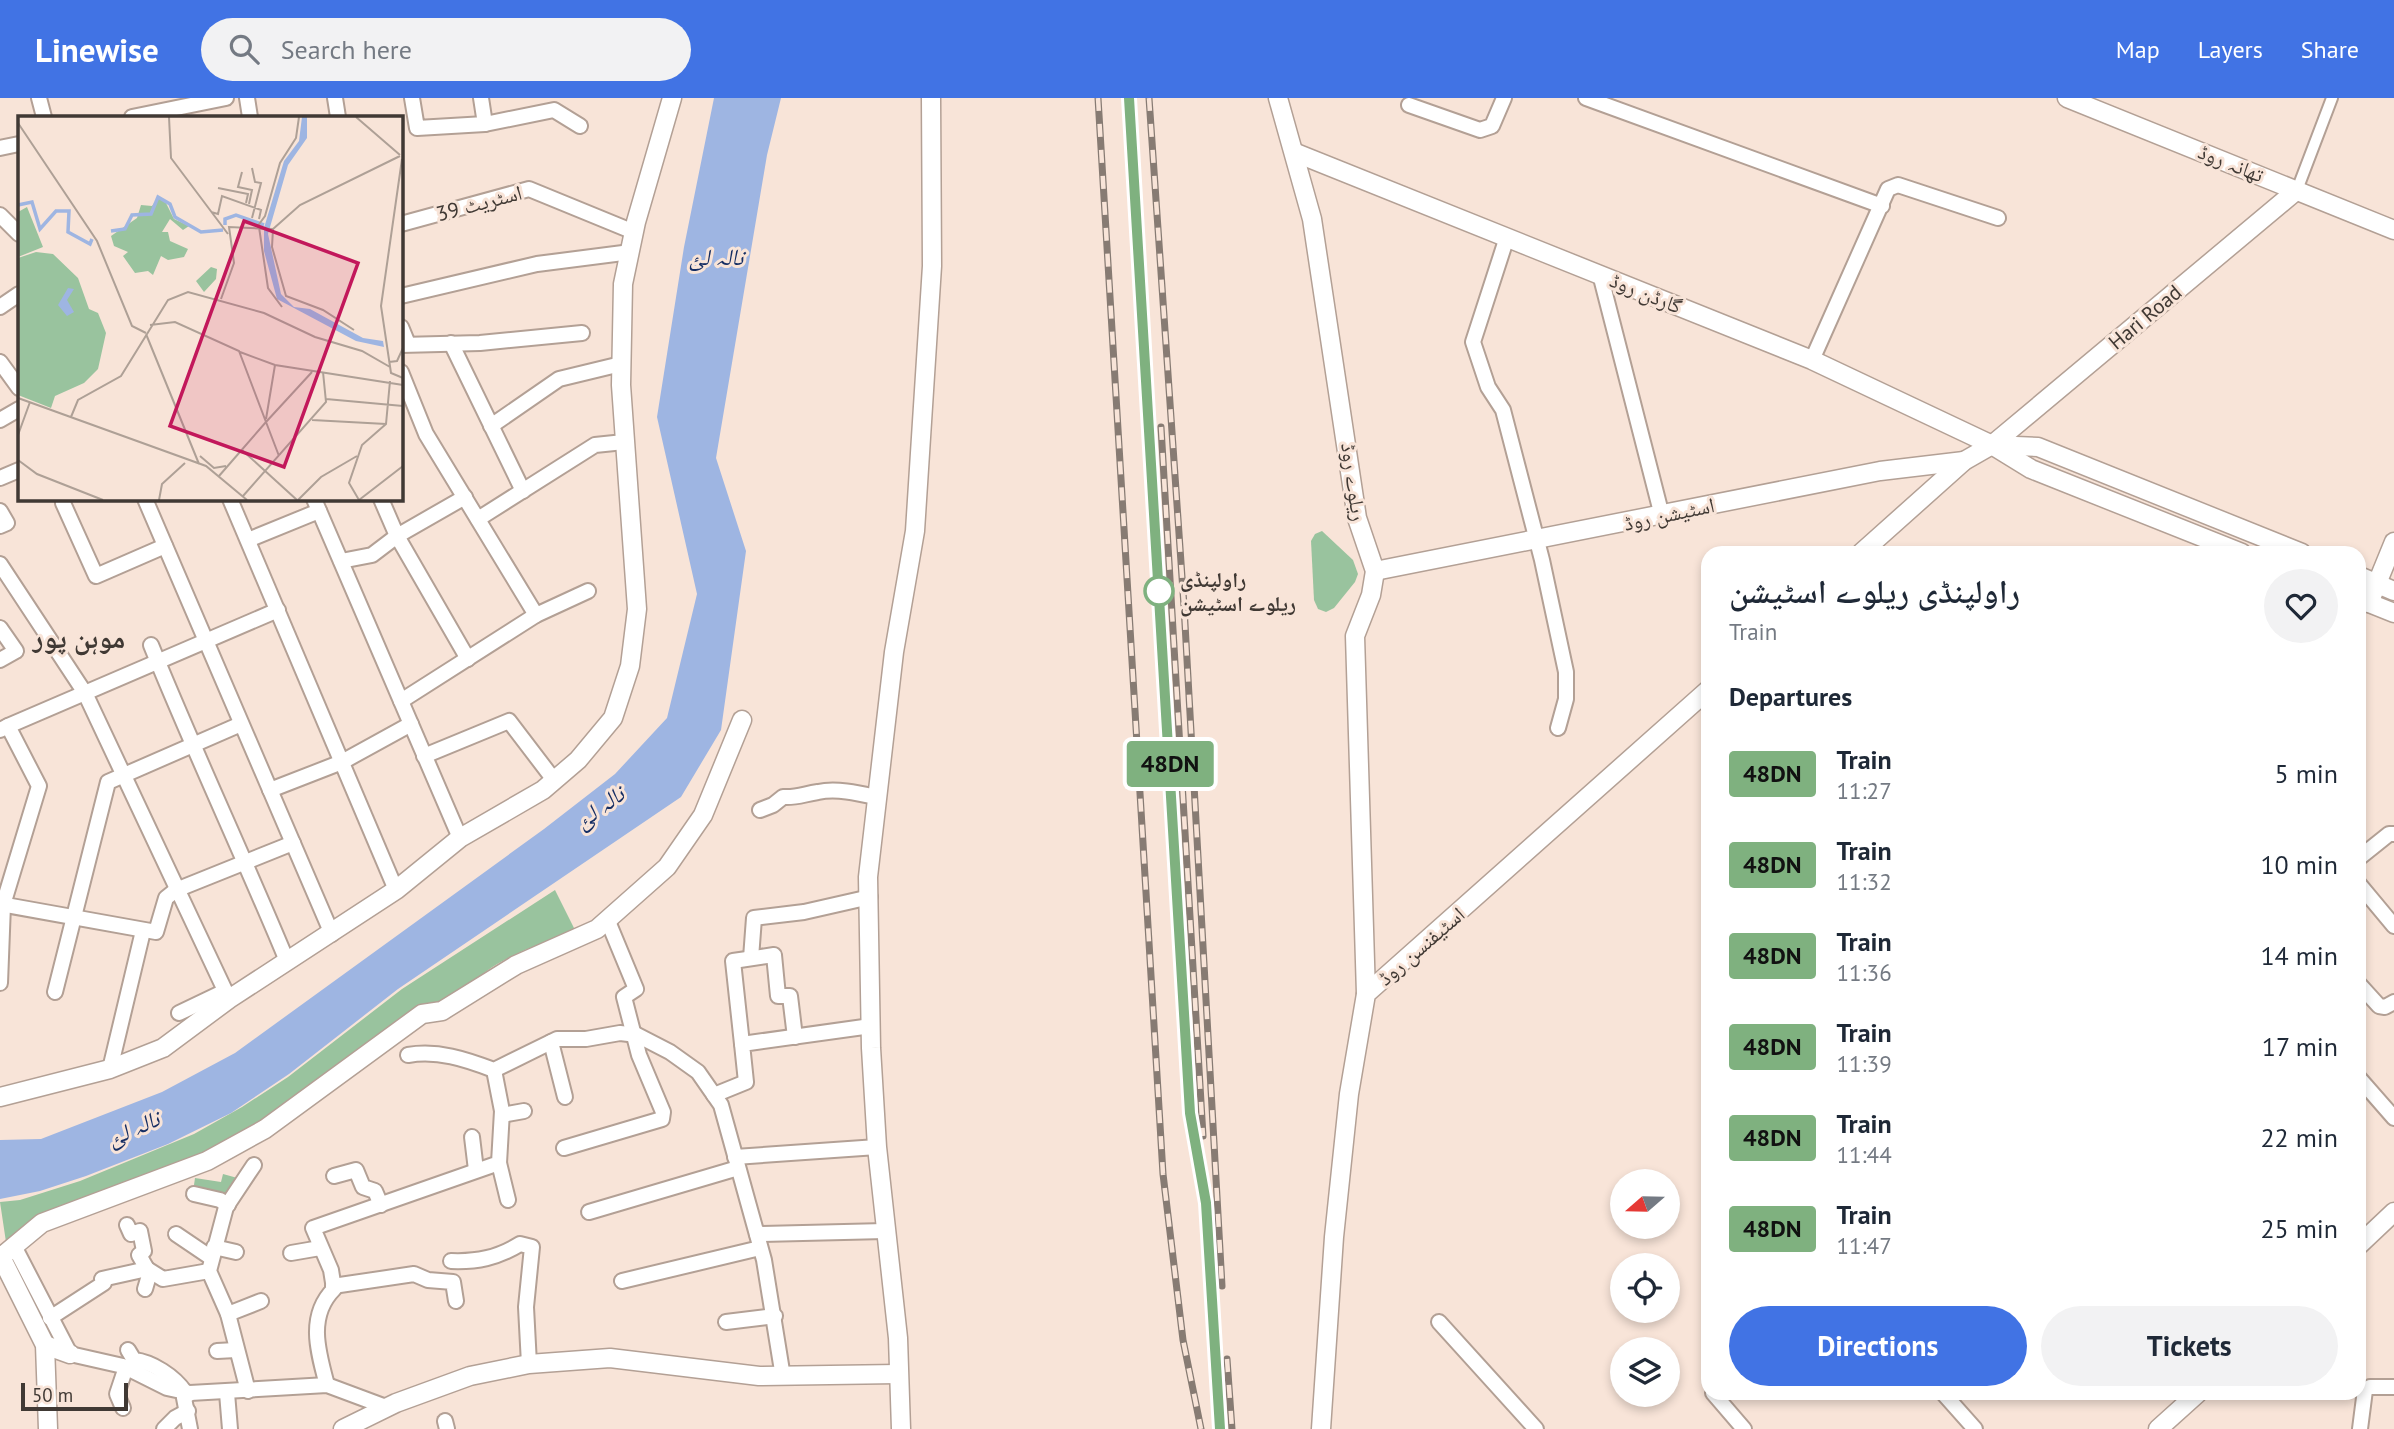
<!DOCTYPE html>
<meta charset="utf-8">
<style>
body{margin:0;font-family:"PT Sans","Noto Naskh Arabic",sans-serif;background:#f2f2f3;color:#1f2937;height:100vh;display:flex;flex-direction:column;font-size:26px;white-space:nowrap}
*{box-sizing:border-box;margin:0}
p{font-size:23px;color:#747a83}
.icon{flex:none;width:38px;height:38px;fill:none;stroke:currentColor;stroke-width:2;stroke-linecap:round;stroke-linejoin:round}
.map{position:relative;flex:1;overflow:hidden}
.drawer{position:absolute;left:1701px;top:448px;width:665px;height:854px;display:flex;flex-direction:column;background:#fff;border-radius:21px;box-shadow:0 4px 10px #0003}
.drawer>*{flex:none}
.badge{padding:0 14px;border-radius:5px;font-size:24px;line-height:46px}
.needle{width:46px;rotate:250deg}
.buttons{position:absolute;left:1610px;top:1071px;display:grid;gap:14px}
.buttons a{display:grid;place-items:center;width:70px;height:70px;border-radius:50%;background:#fff;box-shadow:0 4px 10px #0003;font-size:35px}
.scale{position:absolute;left:21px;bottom:18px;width:107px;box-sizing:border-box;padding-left:7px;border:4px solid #403934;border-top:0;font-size:19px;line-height:24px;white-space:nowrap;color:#403934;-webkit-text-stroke:5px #f8e4d8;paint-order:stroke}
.map>.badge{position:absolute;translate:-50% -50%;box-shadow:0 0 0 4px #fff}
h2{padding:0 28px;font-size:26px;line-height:63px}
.round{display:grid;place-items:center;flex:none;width:74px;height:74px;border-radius:37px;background:#f2f2f3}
.headline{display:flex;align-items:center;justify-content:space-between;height:119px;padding:0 28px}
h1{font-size:33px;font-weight:600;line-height:52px}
.cta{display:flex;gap:14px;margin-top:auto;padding:14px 28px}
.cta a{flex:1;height:80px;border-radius:42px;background:#4173e4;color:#fff;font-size:28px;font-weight:600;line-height:80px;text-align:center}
.cta a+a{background:#f2f2f3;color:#1f2937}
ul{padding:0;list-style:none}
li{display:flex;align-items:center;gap:21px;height:91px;padding:0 28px}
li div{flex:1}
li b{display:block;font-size:26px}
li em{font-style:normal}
li .badge{min-width:77px;font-weight:700;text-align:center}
header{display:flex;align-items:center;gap:42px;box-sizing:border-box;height:98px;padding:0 35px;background:#4173e4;color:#fff}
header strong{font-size:33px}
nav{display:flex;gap:38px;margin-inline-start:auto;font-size:24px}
.search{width:490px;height:63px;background:#f2f2f3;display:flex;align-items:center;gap:18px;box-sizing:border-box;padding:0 24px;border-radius:38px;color:#747a83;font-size:26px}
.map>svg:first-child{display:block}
.grass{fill:#99c39e}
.water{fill:#9eb5e2}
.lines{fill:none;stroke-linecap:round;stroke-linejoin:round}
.pedestrian-casing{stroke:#b3a095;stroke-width:14}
.minor-casing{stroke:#b3a095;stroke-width:18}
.tertiary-casing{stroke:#b3a095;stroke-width:21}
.pedestrian{stroke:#fff;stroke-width:10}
.minor{stroke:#fff;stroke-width:14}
.tertiary{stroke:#fff;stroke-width:18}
.rail-casing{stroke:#877b73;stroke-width:7}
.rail{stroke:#f8e4d8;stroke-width:4.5;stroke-dasharray:13;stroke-linecap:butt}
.line-casing{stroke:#fff;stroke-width:16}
.line{stroke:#7fb17f;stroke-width:10}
.stop-dot{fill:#fff;stroke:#7fb17f;stroke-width:3.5}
.labels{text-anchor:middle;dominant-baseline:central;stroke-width:6;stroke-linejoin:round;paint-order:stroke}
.street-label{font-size:21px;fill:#403934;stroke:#f8e4d8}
.stop-label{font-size:21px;font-weight:bold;fill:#403934;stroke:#f8e4d8;text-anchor:start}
.water-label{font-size:23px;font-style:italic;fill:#142d63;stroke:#f8e4d8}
.district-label{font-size:28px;font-weight:bold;fill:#403934;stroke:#f8e4d8}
.inset-river{fill:none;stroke:#9eb5e2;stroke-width:3.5}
.inset-road{fill:none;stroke:#aea096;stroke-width:2}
.view{fill:#c2185b;fill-opacity:0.15;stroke:#c2185b;stroke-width:3.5}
.inset-edge{fill:none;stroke:#403934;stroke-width:3.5}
</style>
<header>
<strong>Linewise</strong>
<div class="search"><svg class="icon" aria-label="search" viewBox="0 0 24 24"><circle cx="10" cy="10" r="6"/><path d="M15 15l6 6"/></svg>Search here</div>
<nav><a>Map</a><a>Layers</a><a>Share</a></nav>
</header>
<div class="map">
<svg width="2394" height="1331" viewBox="0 0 2394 1331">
<rect width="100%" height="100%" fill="#f8e4d8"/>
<g class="grass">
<polygon points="1322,433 1353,462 1358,476 1355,484 1334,510 1326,514 1318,511 1314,502 1311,443 1315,436"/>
<path d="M555,792l21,42c-37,12 -86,27 -110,59l-257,165 -203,86 -6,-40 20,-2 60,-19 114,-47 48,-27 46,-30 114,-88z"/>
<polygon points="223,1076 241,1081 229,1103 193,1094 195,1080 221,1084"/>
</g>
<polygon class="water" points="714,0 781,0 767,57 716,360 746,453 721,632 681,699 398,891 289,976 231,1015 168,1046 86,1078 40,1093 0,1101 0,1042 41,1041 162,994 235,955 544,731 615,676 667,620 697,496 657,319 684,149"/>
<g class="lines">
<defs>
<polyline id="pedestrian" points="2297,92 2332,0"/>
<g id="minor">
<polyline points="39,0 44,19"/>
<polyline points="247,0 250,19"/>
<polyline points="335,0 338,19"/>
<polyline points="412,0 417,30 485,26 554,12 580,28"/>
<polyline points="481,0 485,26"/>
<polyline points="1586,0 1882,108"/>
<polyline points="1409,7 1480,32 1492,28 1504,0"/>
<polyline points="132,19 226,0"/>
<polyline points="0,50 19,46"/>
<polyline points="0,117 19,136"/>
<polyline points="401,126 529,91 634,134"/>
<polyline points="1507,139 1473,244 1488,289 1503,312 1542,462 1566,574 1566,601 1558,630"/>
<polyline points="1600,176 1662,418"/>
<polyline points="401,198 537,166 623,155"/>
<polyline points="0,209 19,196"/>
<polyline points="401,229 408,246"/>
<polyline points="451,245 523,393"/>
<polyline points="401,247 480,245 582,235"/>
<polyline points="1812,262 1888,91 1898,87 1998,120"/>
<polyline points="0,264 19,290"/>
<polyline points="401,274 426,336 536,517"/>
<polyline points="0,322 19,311"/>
<polyline points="491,328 559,281 621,266"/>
<polyline points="0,380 19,372"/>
<polyline points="145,401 332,836"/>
<polyline points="230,401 396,792"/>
<polyline points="314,401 460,740"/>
<polyline points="381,401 397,438 465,399"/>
<polyline points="63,405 96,478 165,448"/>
<polyline points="0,413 7,425 0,428"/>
<polyline points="478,421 595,347 624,344"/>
<polyline points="248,442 319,413"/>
<polyline points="341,463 372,457 397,438 468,561"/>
<polyline points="0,466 85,595 229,901"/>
<polyline points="0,530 16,553 0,562"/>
<path d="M151,547c43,106 92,210 136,316"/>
<polyline points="401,603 536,517 588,493"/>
<polyline points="8,628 278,512"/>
<polyline points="0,632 8,628 39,688 3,807 0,885"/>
<polyline points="424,658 509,623 554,682"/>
<polyline points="270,692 342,664 411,626"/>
<path d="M760,712l13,-5 10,-8c14,1 21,-3 35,-5 18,-4 40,1 58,5"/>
<polyline points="2359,760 2389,736 2394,736"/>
<polyline points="2359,786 2394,828"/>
<polyline points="0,806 156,834 166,800 176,792 293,745"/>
<polyline points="751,860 754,820 804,814 870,799"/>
<polyline points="2359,886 2379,908 2385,909 2394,904"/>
<polyline points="55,894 108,684 241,626"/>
<polyline points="179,915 225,893"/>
<polyline points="551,944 565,999"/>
<polyline points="742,946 733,863 774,857 778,898 790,898 795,939"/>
<path d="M408,957c30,-5 57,4 86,15l63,-31h29l34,-6 17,2 33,17 28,20 23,33 43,155 19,117"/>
<polyline points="110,971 143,833"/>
<polyline points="2359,980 2394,1020"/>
<polyline points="714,997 746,984 742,946 871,928"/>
<polyline points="502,1017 524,1013"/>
<polyline points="472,1039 476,1072"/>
<polyline points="564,1050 662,1021 663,1014 639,957 624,899 636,891 607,821"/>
<polyline points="735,1059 877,1049"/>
<polyline points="499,1065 508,1102"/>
<polyline points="334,1078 356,1072 363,1089 375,1093 381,1107"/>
<polyline points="194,1096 220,1102 228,1107"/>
<polyline points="589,1114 738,1070"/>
<polyline points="127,1127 131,1136 140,1133 144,1153 139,1157 147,1171"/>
<polyline points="176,1136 210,1159"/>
<polyline points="757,1136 885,1133"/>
<polyline points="14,1148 70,1256 123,1268 167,1290 190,1295 327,1287 386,1309"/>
<polyline points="214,1149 236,1154"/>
<polyline points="291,1155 320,1150"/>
<path d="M451,1163c26,1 46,-3 69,-17l12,3 -6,60 3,57"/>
<polyline points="622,1183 760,1150"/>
<polyline points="333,1188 414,1176 428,1182 453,1184 456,1203"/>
<polyline points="145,1191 150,1174"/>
<polyline points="228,1216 261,1203"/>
<polyline points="50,1220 104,1185 102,1181 147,1171 163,1181 209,1173"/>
<polyline points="726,1224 775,1218"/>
<polyline points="1439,1224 1536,1331"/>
<path d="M128,1252l6,10c18,2 40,16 51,32"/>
<polyline points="217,1253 236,1252"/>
<path d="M327,1287c-9,-33 -20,-69 7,-96l-3,-19 -18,-42 186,-65 3,-52 -8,-41"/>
<polyline points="248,1293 228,1216 209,1173 226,1109 254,1067"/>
<polyline points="227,1295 230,1331"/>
<polyline points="1713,1295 1744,1331"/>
<polyline points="1943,1295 1975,1331"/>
<polyline points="123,1310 117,1296 126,1269"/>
<polyline points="445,1323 447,1331"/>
<polyline points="164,1331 175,1320 188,1313"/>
<polyline points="190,1331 184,1300 190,1295"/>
<polyline points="2360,1331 2365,1292 2370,1289 2394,1289"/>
</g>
<g id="tertiary">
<polyline points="1278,0 1312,121 1357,420 1375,473 1371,497 1355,538 1366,896"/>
<polyline points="2067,0 2394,132"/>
<polyline points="1296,55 1812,262 1992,347 2031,371 2242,455"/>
<polyline points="1992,347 2297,92"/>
<polyline points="1861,455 1964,363 1992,347 2038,349 2302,455"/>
<polyline points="1375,473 1880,373 1964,363"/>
<polyline points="2359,478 2394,493"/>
<polyline points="2359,501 2394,515"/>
<polyline points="2369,505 2394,444"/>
<polyline points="0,999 110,971 163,950 229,901 396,792 460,740 543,692 578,662 613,620 630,568 637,511 621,287 623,186 636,124 672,0"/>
<polyline points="2359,1147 2394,1114"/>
<polyline points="0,1157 45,1247 48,1331"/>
<polyline points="1,1159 42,1125 207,1063 265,1031 422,916 442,913 516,867 597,831 667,769 703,717 742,622"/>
<polyline points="45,1247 70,1256"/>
<polyline points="343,1331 396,1305 470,1278 529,1266 610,1260 759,1278 898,1276"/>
<polyline points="901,1331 898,1240 877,1049 871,950 868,779 894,554 915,433 932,168 931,0"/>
<polyline points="1321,1331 1334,1139 1349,996 1366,896 1708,592"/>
<polyline points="2158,1331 2198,1295"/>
</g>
</defs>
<use href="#pedestrian" class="pedestrian-casing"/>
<use href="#minor" class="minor-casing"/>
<use href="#tertiary" class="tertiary-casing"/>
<use href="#pedestrian" class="pedestrian"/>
<use href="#minor" class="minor"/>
<use href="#tertiary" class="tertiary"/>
<defs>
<g id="rail">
<polyline points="1098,0 1163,1076 1183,1242 1201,1331"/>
<polyline points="1129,0 1190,1015 1206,1105 1220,1331"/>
<polyline points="1149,0 1184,508 1222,1188"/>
<polyline points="1161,329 1203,1038"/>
<polyline points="1227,1261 1232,1331"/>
</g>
</defs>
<use href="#rail" class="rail-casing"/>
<use href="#rail" class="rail"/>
</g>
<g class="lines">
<defs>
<polyline id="line" points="1129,0 1190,1015 1206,1105 1220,1331"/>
</defs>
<use href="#line" class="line-casing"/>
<use href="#line" class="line"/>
</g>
<circle class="stop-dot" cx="1159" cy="493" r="14"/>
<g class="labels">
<g class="street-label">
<text transform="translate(2231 65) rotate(22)">تھانہ روڈ</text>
<text transform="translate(479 105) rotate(-15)">اسٹریٹ 39</text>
<text transform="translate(1646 195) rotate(22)">گارڈن روڈ</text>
<text transform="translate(2145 219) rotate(-40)">Hari Road</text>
<text transform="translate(1354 384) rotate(82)">ریلوے روڈ</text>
<text transform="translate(1669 416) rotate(-12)">اسٹیشن روڈ</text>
<text transform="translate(1421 848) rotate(-41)">اسٹیفنسن روڈ</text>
</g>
<g class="stop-label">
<text x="1180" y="481">راولپنڈی<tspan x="1180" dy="24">ریلوے اسٹیشن</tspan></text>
</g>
<g class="water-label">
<text x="716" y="158">نالہ لئ</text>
<text transform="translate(599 709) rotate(-36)">نالہ لئ</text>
<text transform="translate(133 1030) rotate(-24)">نالہ لئ</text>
</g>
<g class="district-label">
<text x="79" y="539">موہن پور</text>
</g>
</g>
<g transform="translate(18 18)">
<rect width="385" height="385" fill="#f8e4d8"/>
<path d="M140,82l8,5 8,16 15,7 -6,4 -13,-11 -8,13h6l2,9 18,8 -4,8 -16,3 -7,-4 -8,19 -5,-4 -13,2 -12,-17 5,-4 -14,-6 -3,-10 26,-18 4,-13 11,1zM9,91l16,40 -25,10v-45zM193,151l6,2 -1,10 -12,13 -8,-11z" fill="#99c39e"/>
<path d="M18,136l17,2 25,24 11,31 9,4 8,20 -8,36 -14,14 -29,13 -4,12 -33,-13v-137z" fill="#99c39e"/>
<path d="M284,1h5v21l-19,27 -20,69 13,60 13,13 16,2 53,29 20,3 1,6 -28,-6 -79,-42 -13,-48v-23l20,-67 15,-20zM50,172l6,1 -7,11 7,12 -7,4 -9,-11z" fill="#9eb5e2"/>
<path class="inset-river" d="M0,89l14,-3 8,27 16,-18h13l-1,21 22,12 2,-5M207,109v-6l11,-4 28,10M93,115l14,-2 7,-14 19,-1 7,-17 12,7 5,13 26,15 22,-2"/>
<path class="inset-road" d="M151,1l2,41 57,76M338,1l44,38M0,7l79,118 35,85 14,7M384,43l-21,147 10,67 12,5M234,52l3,14 6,1 -9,35M224,56l-4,15 14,3 -3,14M200,72l30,6 -2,9M193,96l7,2 4,-18 39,14 -2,9M239,111l8,-11 15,-53 16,-25 3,-21M241,111l9,61 14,19M255,113l27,-24 100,-49M255,113l-1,18 14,49 37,14 31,20M203,183l13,-36 -5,-36 44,2M132,209l25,-3 64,29 27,71 -47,54M128,218l53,130M222,236l35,13 128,20M371,246l8,-1 6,-13M0,282l188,68 41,34M308,283l77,7M53,301l7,-17 43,-24 47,-76 20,-8 76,21 51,24 47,14 28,16M248,303l9,-54M294,304l74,4M248,306l46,-50M248,306l13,34M0,319l12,-33M224,334l55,50M182,340l14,12 12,-2M0,344l19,14 66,26M225,380l83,-94 -3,-30M141,384l3,-16 23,-21M280,384l23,-23 36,-21M341,384l-10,-17 13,-38 24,-21 4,-43M341,384l44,-34"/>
<path class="view" d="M226,105l114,42 -74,204 -114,-41z"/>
<rect width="385" height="385" class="inset-edge"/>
</g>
</svg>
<div class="buttons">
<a><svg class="needle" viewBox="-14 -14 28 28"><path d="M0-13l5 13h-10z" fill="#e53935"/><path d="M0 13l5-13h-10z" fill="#747a83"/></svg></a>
<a><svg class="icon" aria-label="locate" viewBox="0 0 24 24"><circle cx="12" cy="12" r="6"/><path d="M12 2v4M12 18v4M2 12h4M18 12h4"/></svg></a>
<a><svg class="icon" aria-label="layers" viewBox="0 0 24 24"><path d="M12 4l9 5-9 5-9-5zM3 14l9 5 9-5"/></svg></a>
</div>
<div class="scale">50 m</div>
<b class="badge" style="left:1170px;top:666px;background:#7fb17f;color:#111">48DN</b>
<section class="drawer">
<div class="headline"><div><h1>راولپنڈی ریلوے اسٹیشن</h1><p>Train</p></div><a class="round"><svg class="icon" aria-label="heart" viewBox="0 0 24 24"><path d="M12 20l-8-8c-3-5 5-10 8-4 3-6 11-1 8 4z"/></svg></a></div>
<h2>Departures</h2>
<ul>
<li><span class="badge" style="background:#7fb17f;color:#111">48DN</span><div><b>Train</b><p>11:27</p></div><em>5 min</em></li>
<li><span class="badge" style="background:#7fb17f;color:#111">48DN</span><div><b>Train</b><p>11:32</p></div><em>10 min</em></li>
<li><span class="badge" style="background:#7fb17f;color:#111">48DN</span><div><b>Train</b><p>11:36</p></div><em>14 min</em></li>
<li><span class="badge" style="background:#7fb17f;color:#111">48DN</span><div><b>Train</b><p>11:39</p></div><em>17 min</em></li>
<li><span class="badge" style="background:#7fb17f;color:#111">48DN</span><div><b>Train</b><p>11:44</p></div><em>22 min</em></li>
<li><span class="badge" style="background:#7fb17f;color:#111">48DN</span><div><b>Train</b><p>11:47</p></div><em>25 min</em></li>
</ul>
<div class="cta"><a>Directions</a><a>Tickets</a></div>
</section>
</div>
